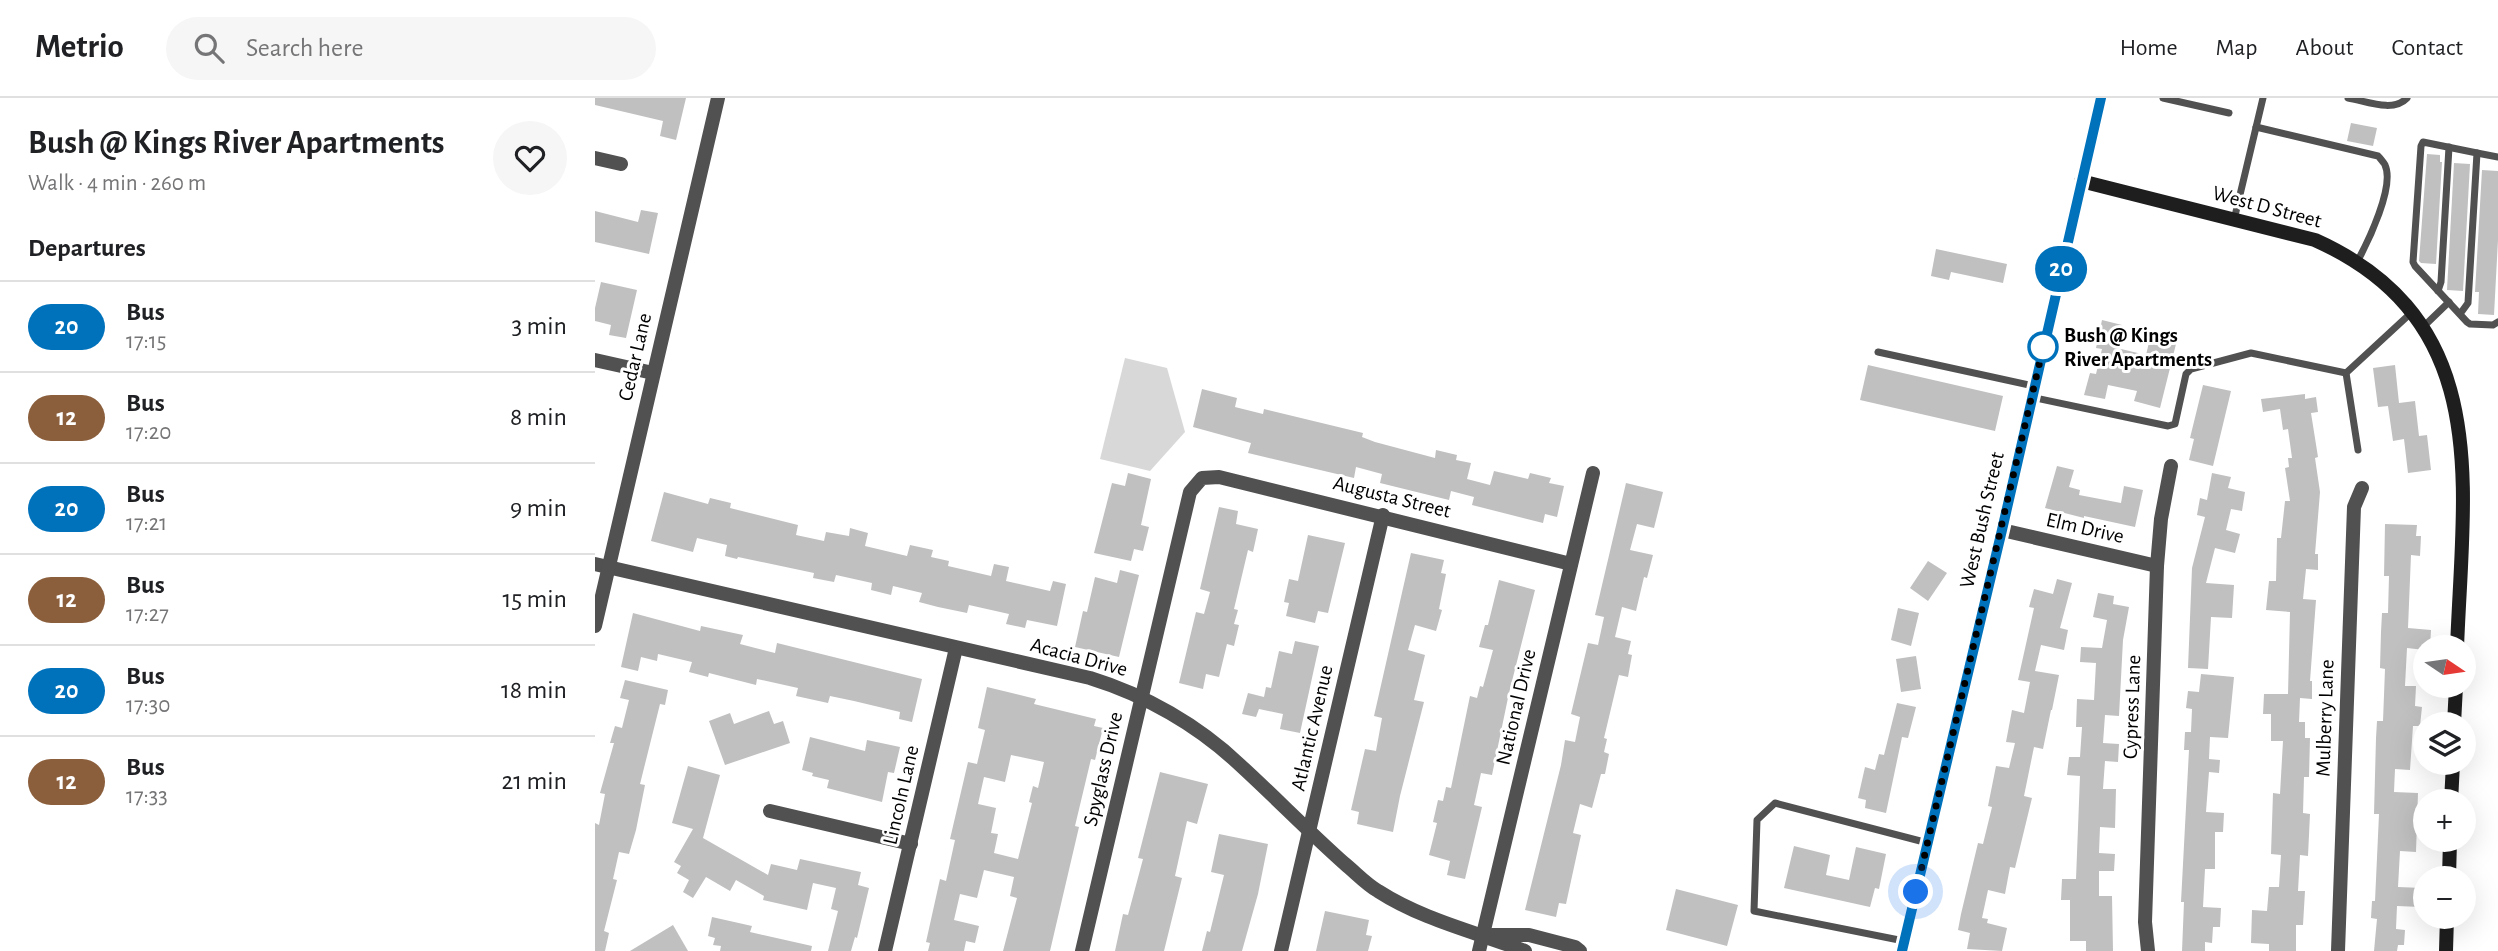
<!DOCTYPE html>
<meta charset="utf-8">
<style>
body{margin:0;font-family:"Alegreya Sans",sans-serif;background:#f6f6f6;color:#202124;height:100vh;display:flex;flex-direction:column;font-size:26px;white-space:nowrap}
*{box-sizing:border-box;margin:0}
p{font-size:23px;color:#757577}
.icon{flex:none;width:38px;height:38px;fill:none;stroke:currentColor;stroke-width:2;stroke-linecap:round;stroke-linejoin:round}
.map{position:relative;flex:1;overflow:hidden}
.drawer{display:flex;flex-direction:column;background:#fff;width:595px}
.drawer>*{flex:none}
.badge{padding:0 14px;border-radius:23px;font-size:24px;line-height:46px}
.needle{width:46px;rotate:103deg}
.tools{position:absolute;left:1818px;top:537px;display:grid;gap:14px}
.tools a{display:grid;place-items:center;width:63px;height:63px;border-radius:50%;background:#fff;box-shadow:0 7px 28px #0002;font-size:35px}
.you{position:absolute;width:35px;height:35px;margin:-18px;border:5px solid #fff;border-radius:50%;background:#1a73e8;box-shadow:0 0 0 10px #1a73e833}
.map>.badge{position:absolute;translate:-50% -50%;box-shadow:0 0 0 4px #fff}
h2{padding:0 28px;font-size:26px;line-height:63px}
.round{display:grid;place-items:center;flex:none;width:74px;height:74px;border-radius:37px;background:#f6f6f6}
.head{display:flex;align-items:center;justify-content:space-between;height:119px;padding:0 28px}
h1{font-size:33px;font-weight:700;line-height:52px}
ul{padding:0;list-style:none}
li{display:flex;align-items:center;gap:21px;height:91px;padding:0 28px;border-top:2px solid #e0e0e0}
li div{flex:1}
li b{display:block;font-size:26px}
li em{font-style:normal}
li .badge{min-width:77px;font-weight:700;text-align:center}
header{display:flex;align-items:center;gap:42px;box-sizing:border-box;height:98px;padding:0 35px;background:#fff;border-bottom:2px solid #e0e0e0}
header strong{font-size:33px}
nav{display:flex;gap:38px;margin-inline-start:auto;font-size:24px}
.search{width:490px;height:63px;background:#f6f6f6;display:flex;align-items:center;gap:18px;box-sizing:border-box;padding:0 24px;border-radius:38px;color:#757577;font-size:26px}
main{display:flex;flex:1;min-height:0}
.map>svg:first-child{display:block}
.green{fill:#d8d8d8}
.building{fill:#c0c0c0;fill-rule:evenodd}
.lines{fill:none;stroke-linecap:round;stroke-linejoin:round}
.lane{stroke:#515151;stroke-width:7}
.street{stroke:#515151;stroke-width:14}
.secondary{stroke:#1e1e1e;stroke-width:14}
.line-casing{stroke:#fff;stroke-width:16}
.line{stroke:#0072bc;stroke-width:10}
.walk{stroke:#000;stroke-width:7;stroke-dasharray:0 12.6}
.stop-dot{fill:#fff;stroke:#0072bc;stroke-width:3.5}
.labels{text-anchor:middle;dominant-baseline:central;stroke-width:6;stroke-linejoin:round;paint-order:stroke}
.street-label{font-size:21px;fill:#000;stroke:#fff}
.stop-label{font-size:21px;font-weight:bold;fill:#000;stroke:#fff;text-anchor:start}
</style>
<header>
<strong>Metrio</strong>
<div class="search"><svg class="icon" aria-label="search" viewBox="0 0 24 24"><circle cx="10" cy="10" r="6"/><path d="M15 15l6 6"/></svg>Search here</div>
<nav><a>Home</a><a>Map</a><a>About</a><a>Contact</a></nav>
</header>
<main>
<section class="drawer">
<div class="head"><div><h1>Bush @ Kings River Apartments</h1><p>Walk · 4 min · 260 m</p></div><a class="round"><svg class="icon" aria-label="heart" viewBox="0 0 24 24"><path d="M12 20l-8-8c-3-5 5-10 8-4 3-6 11-1 8 4z"/></svg></a></div>
<h2>Departures</h2>
<ul>
<li><span class="badge" style="background:#0072bc;color:#fff">20</span><div><b>Bus</b><p>17:15</p></div><em>3 min</em></li>
<li><span class="badge" style="background:#8b5e3c;color:#fff">12</span><div><b>Bus</b><p>17:20</p></div><em>8 min</em></li>
<li><span class="badge" style="background:#0072bc;color:#fff">20</span><div><b>Bus</b><p>17:21</p></div><em>9 min</em></li>
<li><span class="badge" style="background:#8b5e3c;color:#fff">12</span><div><b>Bus</b><p>17:27</p></div><em>15 min</em></li>
<li><span class="badge" style="background:#0072bc;color:#fff">20</span><div><b>Bus</b><p>17:30</p></div><em>18 min</em></li>
<li><span class="badge" style="background:#8b5e3c;color:#fff">12</span><div><b>Bus</b><p>17:33</p></div><em>21 min</em></li>
</ul>
</section>
<div class="map">
<svg width="1903" height="853" viewBox="0 0 1903 853">
<rect width="100%" height="100%" fill="#fff"/>
<polygon class="green" points="530,260 572,270 590,334 555,373 505,361"/>
<g class="building">
<polygon points="0,0 91,0 81,42 65,38 68,23 0,7"/>
<polygon points="1756,25 1782,30 1778,48 1752,43"/>
<polygon points="1832,56 1845,57 1845,64 1847,64 1841,166 1826,165 1824,163"/>
<polygon points="1859,65 1875,66 1868,193 1852,192"/>
<polygon points="1887,72 1903,73 1903,142 1899,217 1883,216 1884,194 1880,194"/>
<polygon points="46,112 63,115 54,156 0,144 0,113 43,124"/>
<polygon points="1341,151 1412,166 1408,185 1356,174 1354,182 1336,178"/>
<polygon points="6,184 42,192 31,240 14,237 16,227 0,223 0,210"/>
<polygon points="1507,222 1527,227 1522,250 1551,257 1556,236 1582,242 1565,310 1539,303 1542,293 1513,287 1510,301 1489,297 1495,275 1501,276 1507,251 1501,250"/>
<polygon points="1273,267 1408,298 1400,333 1265,302"/>
<polygon points="1800,267 1804,305 1820,303 1824,338 1832,337 1836,372 1813,375 1809,341 1798,343 1793,308 1783,309 1778,270"/>
<polygon points="1608,287 1636,293 1618,368 1594,362 1599,341 1595,340"/>
<polygon points="607,291 642,300 640,309 668,316 669,311 768,335 767,339 780,344 840,360 841,352 862,357 861,362 876,365 872,381 895,387 899,373 933,381 935,375 956,380 954,385 969,388 962,419 950,416 948,425 877,407 879,399 856,393 854,402 785,385 787,376 761,369 759,380 653,355 656,345 598,329"/>
<polygon points="1710,296 1710,301 1721,299 1723,314 1716,315 1723,359 1720,360 1725,394 1720,456 1723,456 1723,472 1711,471 1708,501 1721,502 1715,583 1717,583 1717,601 1705,600 1704,624 1710,624 1710,640 1715,640 1714,679 1709,679 1708,715 1715,716 1713,758 1705,757 1703,793 1710,793 1708,827 1701,827 1701,853 1674,853 1674,846 1656,845 1657,812 1672,813 1674,789 1684,789 1686,757 1676,756 1678,695 1685,696 1688,643 1676,643 1676,616 1668,616 1669,596 1693,596 1695,514 1671,512 1674,483 1681,483 1682,440 1686,440 1690,403 1695,403 1690,370 1694,369 1693,360 1697,360 1693,331 1688,332 1685,311 1668,314 1666,301"/>
<polygon points="1462,368 1479,372 1474,389 1485,392 1484,397 1526,405 1529,388 1548,392 1540,429 1489,418 1489,420 1450,410"/>
<polygon points="533,375 556,381 546,427 554,429 548,453 539,451 536,463 499,455 517,385 530,388"/>
<polygon points="1617,375 1636,379 1633,390 1650,394 1647,413 1636,411 1631,432 1645,436 1640,455 1620,450 1611,485 1639,487 1637,520 1616,519 1613,571 1593,570 1597,470 1610,419 1602,417 1605,400 1612,402"/>
<polygon points="1031,385 1068,394 1059,430 1042,426 1035,452 1058,457 1052,480 1049,479 1041,513 1027,509 1020,539 1036,543 1033,556 1037,557 1033,579 1024,577 1009,640 1012,641 1009,654 1014,656 1010,676 1006,676 997,710 985,706 978,735 986,737 971,806 964,805 961,819 930,812 966,667 970,642 980,644 985,619 976,616 993,545 1003,547 1009,519 1000,517"/>
<polygon points="69,394 113,406 115,400 136,405 135,410 203,427 201,437 229,443 231,434 254,438 255,430 273,435 270,448 312,458 315,447 338,452 336,459 354,463 353,468 396,478 399,466 414,469 411,483 455,493 458,483 471,486 462,528 432,522 430,530 411,526 414,516 374,507 372,515 343,509 324,504 327,495 298,488 296,497 276,492 277,485 241,477 239,484 218,480 219,475 143,459 142,461 130,458 132,447 102,440 98,454 56,443"/>
<polygon points="624,409 643,413 641,426 663,431 658,454 653,452 639,511 643,512 639,526 644,527 639,548 632,546 624,579 611,576 608,591 584,585 601,514 609,516 615,494 605,491"/>
<polygon points="1790,426 1822,427 1821,438 1826,438 1825,458 1816,457 1813,530 1836,532 1835,550 1830,550 1830,552 1812,550 1810,588 1821,588 1820,608 1827,609 1825,628 1818,628 1815,672 1800,671 1799,694 1823,695 1821,754 1805,753 1803,789 1827,790 1826,809 1802,808 1801,831 1810,832 1809,847 1803,847 1802,853 1779,853 1782,821 1776,820 1777,803 1780,803 1784,716 1779,716 1781,640 1782,623 1788,623 1790,571 1785,570 1786,534 1787,515 1793,515 1794,478 1789,478"/>
<polygon points="713,437 750,445 733,515 723,513 720,525 691,518 694,505 689,504 694,481 703,483"/>
<polygon points="816,455 849,462 846,475 851,476 844,511 847,512 841,533 820,527 813,552 830,557 819,602 829,604 805,698 798,734 762,726 764,714 756,712 770,651 781,653 787,620 779,618"/>
<polygon points="1333,463 1352,475 1333,503 1315,490"/>
<polygon points="525,472 544,477 524,559 480,549 488,513 492,514 500,479 522,485"/>
<polygon points="1462,481 1477,485 1465,530 1473,532 1469,552 1446,547 1440,573 1464,577 1457,612 1456,612 1448,651 1439,649 1429,698 1437,700 1420,770 1415,769 1410,796 1393,792 1387,820 1393,821 1392,825 1412,830 1407,853 1372,851 1375,835 1363,832 1366,816 1383,745 1388,746 1397,709 1393,708 1401,668 1414,670 1420,645 1411,644 1417,612 1429,615 1435,584 1423,582 1439,510 1434,509 1439,491 1458,496"/>
<polygon points="904,482 940,492 914,595 897,677 886,675 879,707 887,709 870,781 852,777 855,763 834,757 842,725 838,724 843,702 848,703 851,689 856,690 875,598 882,600 885,588 888,589 898,552 884,549 890,527 893,527"/>
<polygon points="1503,495 1519,498 1518,506 1534,509 1528,542 1524,618 1510,617 1508,645 1524,646 1523,664 1510,663 1508,691 1521,691 1520,730 1505,729 1504,755 1520,756 1519,773 1504,773 1504,798 1517,798 1518,853 1491,853 1491,843 1475,843 1475,802 1466,802 1467,781 1481,781 1485,678 1472,677 1474,659 1485,659 1487,629 1481,629 1482,601 1499,602 1501,565 1485,564 1486,549 1507,550 1512,522 1498,519"/>
<polygon points="1303,510 1324,515 1316,548 1296,542"/>
<polygon points="38,515 105,533 106,528 148,537 145,546 180,555 182,545 327,581 317,624 304,621 305,614 259,603 235,598 233,605 201,598 203,590 162,581 161,587 114,575 113,579 94,574 97,564 63,556 62,563 46,559 43,573 26,569"/>
<polygon points="700,543 724,548 705,635 685,631 688,616 664,611 661,619 647,616 653,595 669,599 671,589 676,590 684,553 697,556"/>
<polygon points="1321,558 1326,591 1306,594 1301,561"/>
<polygon points="1606,576 1639,579 1633,640 1615,639 1614,661 1625,662 1624,675 1614,674 1611,714 1629,715 1628,734 1620,734 1620,771 1610,771 1608,809 1626,810 1625,829 1618,829 1617,845 1610,844 1610,853 1587,853 1589,804 1586,804 1594,652 1589,652 1590,634 1596,634 1597,611 1591,610 1593,593 1604,594"/>
<polygon points="30,582 73,592 70,607 65,606 45,686 50,687 41,732 34,756 24,754 18,781 22,782 9,833 14,835 10,853 0,853 0,725 4,727 10,696 5,695 19,645 15,645 20,628 27,630 34,602 25,600"/>
<path d="M392,589l49,12 -2,5 62,15 -2,7 9,2 -8,32 -4,-1 -16,67 4,1 -29,124h-47l14,-53 -7,-2 4,-19 -30,-7 -7,28 -17,-4 -6,26 25,6 -4,17 -9,-2 -2,10h-36l2,-8 -4,-1 14,-63 6,2 9,-41 -5,-1 18,-77 9,2 8,-34 -7,-2zM416,657l33,7 -6,26 -5,-2 -4,16 3,1 -14,56 -24,-6 4,-19 -7,-1 5,-25 -18,-4 6,-27 21,5z"/>
<polygon points="1302,605 1321,609 1313,640 1307,639 1291,715 1270,710 1271,702 1263,700 1270,669 1280,672 1284,656 1289,657"/>
<polygon points="174,613 179,626 188,623 195,645 130,667 114,623 135,615 139,626"/>
<polygon points="215,639 270,653 272,642 305,649 299,675 293,674 287,704 232,690 234,682 217,678 218,675 207,672"/>
<polygon points="93,668 125,677 108,740 173,777 176,766 202,772 205,761 266,774 263,787 274,790 262,840 260,839 256,853 233,853 243,813 236,811 241,790 218,785 212,812 168,802 169,798 141,782 135,793 111,779 98,800 88,794 94,782 82,775 86,768 79,764 98,731 77,725"/>
<polygon points="565,674 613,686 602,726 592,723 580,778 587,780 569,853 520,853 528,816 533,817 548,761 543,760"/>
<polygon points="624,736 673,746 663,796 647,853 607,853 612,833 615,834 629,777 616,774"/>
<polygon points="1199,748 1235,757 1231,777 1254,782 1261,749 1291,756 1284,791 1280,790 1275,809 1189,790"/>
<polygon points="1081,791 1143,807 1132,848 1071,832"/>
<polygon points="730,813 774,822 771,837 777,838 773,853 721,853"/>
<polygon points="117,819 157,828 155,834 217,848 216,853 125,853 126,848 118,847 120,840 113,838"/>
<polygon points="78,827 93,853 35,853"/>
</g>
<g class="lines">
<g class="lane">
<polyline points="1568,0 1634,15"/>
<path d="M1753,0c18,3 45,15 59,0"/>
<path d="M1661,29l122,29c1,1 7,8 7,9 10,21 -17,77 -28,97"/>
<polyline points="1882,55 1903,59"/>
<polyline points="1639,122 1668,0"/>
<polyline points="1843,193 1846,184 1854,49"/>
<polyline points="1865,216 1873,205 1882,55 1828,44 1826,48 1818,164 1820,168 1872,224 1875,226 1898,227 1903,224"/>
<polyline points="1827,230 1854,204"/>
<polyline points="1283,254 1439,288"/>
<polyline points="1751,275 1763,352"/>
<polyline points="1436,299 1573,328 1580,326 1591,276 1596,271 1656,255 1751,275 1816,215"/>
<polyline points="1309,843 1159,813 1162,722 1180,705 1333,745"/>
</g>
<g class="street">
<polyline points="0,60 26,66"/>
<polyline points="0,262 58,275"/>
<polyline points="1407,432 1562,468"/>
<path d="M0,466l495,114c55,17 108,47 150,87 36,33 69,67 105,99 11,9 21,20 33,27 45,29 98,41 147,60"/>
<polyline points="0,528 123,0"/>
<polyline points="175,713 316,746"/>
<polyline points="897,837 934,837 980,849 985,853"/>
<polyline points="290,853 361,550"/>
<polyline points="487,853 595,394 607,380 624,379 976,466"/>
<polyline points="686,853 788,417"/>
<polyline points="884,853 998,375"/>
<polyline points="1553,853 1550,824 1562,468 1566,421 1576,368"/>
<polyline points="1743,853 1759,409 1767,390"/>
</g>
<g class="secondary">
<path d="M1486,83l234,59c180,81 148,245 142,408"/>
<polyline points="1859,626 1861,588"/>
<polyline points="1856,704 1858,665"/>
<polyline points="1854,780 1855,742"/>
<polyline points="1307,853 1407,432 1506,0"/>
<polyline points="1851,853 1852,819"/>
</g>
</g>
<g class="lines">
<defs>
<polyline id="line" points="1307,853 1407,432 1506,0"/>
</defs>
<use href="#line" class="line-casing"/>
<use href="#line" class="line"/>
<polyline class="walk" points="1321,794 1451,237 1448,249"/>
</g>
<circle class="stop-dot" cx="1448" cy="249" r="14"/>
<g class="labels">
<g class="street-label">
<text transform="translate(1672 109) rotate(15)">West D Street</text>
<text transform="translate(40 259) rotate(-77)">Cedar Lane</text>
<text transform="translate(797 399) rotate(14)">Augusta Street</text>
<text transform="translate(1387 422) rotate(-77)">West Bush Street</text>
<text transform="translate(1490 430) rotate(13)">Elm Drive</text>
<text transform="translate(484 559) rotate(15)">Acacia Drive</text>
<text transform="translate(921 609) rotate(-77)">National Drive</text>
<text transform="translate(1537 609) rotate(-88)">Cypress Lane</text>
<text transform="translate(1730 620) rotate(-88)">Mulberry Lane</text>
<text transform="translate(717 630) rotate(-77)">Atlantic Avenue</text>
<text transform="translate(508 671) rotate(-77)">Spyglass Drive</text>
<text transform="translate(306 697) rotate(-77)">Lincoln Lane</text>
</g>
<g class="stop-label">
<text x="1469" y="237">Bush @ Kings<tspan x="1469" dy="24">River Apartments</tspan></text>
</g>
</g>
</svg>
<div class="tools">
<a><svg class="needle" viewBox="-14 -14 28 28"><path d="M0-13l5 13h-10z" fill="#e53935"/><path d="M0 13l5-13h-10z" fill="#757577"/></svg></a>
<a><svg class="icon" aria-label="layers" viewBox="0 0 24 24"><path d="M12 4l9 5-9 5-9-5zM3 14l9 5 9-5"/></svg></a>
<a>+</a>
<a>−</a>
</div>
<div class="you" style="left:1321px;top:794px"></div>
<b class="badge" style="left:1466px;top:171px;background:#0072bc;color:#fff">20</b>
</div>
</main>
